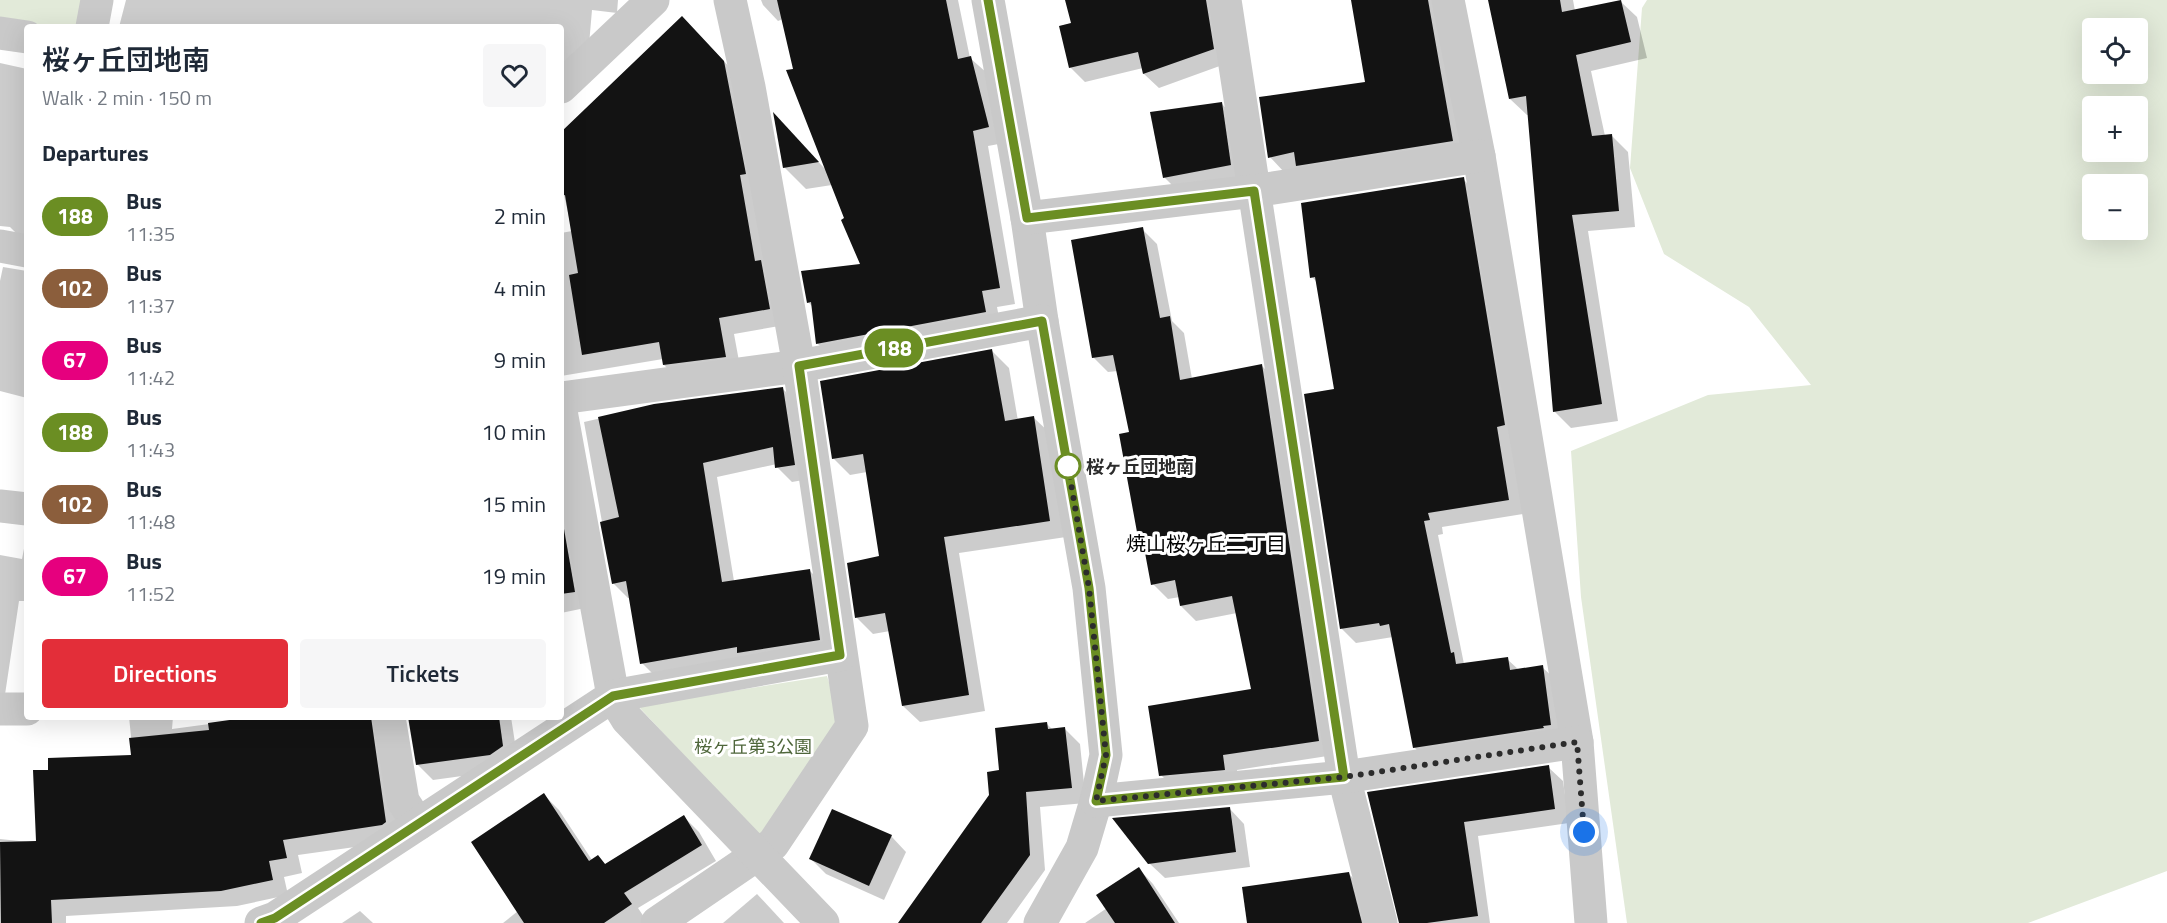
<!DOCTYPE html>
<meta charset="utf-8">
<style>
body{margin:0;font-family:"Titillium Web","Noto Sans JP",sans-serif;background:#f6f6f7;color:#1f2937;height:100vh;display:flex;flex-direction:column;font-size:22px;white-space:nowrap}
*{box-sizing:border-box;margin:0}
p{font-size:20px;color:#747a83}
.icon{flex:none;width:33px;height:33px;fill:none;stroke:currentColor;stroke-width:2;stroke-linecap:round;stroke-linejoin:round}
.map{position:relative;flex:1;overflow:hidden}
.drawer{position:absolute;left:24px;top:24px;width:540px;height:696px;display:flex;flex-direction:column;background:#fff;border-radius:6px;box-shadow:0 6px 24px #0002}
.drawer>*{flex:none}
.badge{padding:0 12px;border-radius:20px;font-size:21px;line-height:39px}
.controls{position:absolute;left:2082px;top:18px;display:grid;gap:12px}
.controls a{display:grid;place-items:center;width:66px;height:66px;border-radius:6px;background:#fff;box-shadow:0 6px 24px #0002;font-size:30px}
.you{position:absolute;width:30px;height:30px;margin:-15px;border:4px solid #fff;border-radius:50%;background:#1a73e8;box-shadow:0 0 0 9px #1a73e833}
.map>.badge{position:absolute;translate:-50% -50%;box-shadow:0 0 0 3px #fff}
h2{padding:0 18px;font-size:22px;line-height:54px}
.round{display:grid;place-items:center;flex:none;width:63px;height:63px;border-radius:6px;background:#f6f6f7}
.summary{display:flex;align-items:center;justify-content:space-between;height:102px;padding:0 18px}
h1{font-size:28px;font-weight:600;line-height:45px}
.button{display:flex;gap:12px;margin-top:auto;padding:12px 18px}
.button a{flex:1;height:69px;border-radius:6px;background:#e32e39;color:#fff;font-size:24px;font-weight:600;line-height:69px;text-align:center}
.button a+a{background:#f6f6f7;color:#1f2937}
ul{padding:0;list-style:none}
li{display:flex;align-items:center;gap:18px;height:72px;padding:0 18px}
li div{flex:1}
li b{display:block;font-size:22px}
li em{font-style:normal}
li .badge{min-width:66px;font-weight:700;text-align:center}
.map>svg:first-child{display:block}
.green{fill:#e2ead9;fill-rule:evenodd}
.shadow{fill:#0003}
.building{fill:#131313}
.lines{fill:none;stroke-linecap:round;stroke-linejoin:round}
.minor{stroke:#c9c9c9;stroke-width:33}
.line-casing{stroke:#fff;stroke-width:14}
.line{stroke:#6b8e23;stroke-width:9}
.walk{stroke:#2c2c2c;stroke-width:6;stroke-dasharray:0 10.8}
.stop-dot{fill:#fff;stroke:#6b8e23;stroke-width:3}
.labels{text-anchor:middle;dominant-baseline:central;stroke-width:6;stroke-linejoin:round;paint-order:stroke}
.stop-label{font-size:18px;font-weight:bold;fill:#2c2c2c;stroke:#fff;text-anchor:start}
.park-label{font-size:18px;fill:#4e663a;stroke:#fff}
.neighbourhood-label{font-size:20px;fill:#000;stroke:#fff}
</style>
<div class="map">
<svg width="2167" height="923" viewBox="0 0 2167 923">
<rect width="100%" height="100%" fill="#fff"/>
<g class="green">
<polygon points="0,0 83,0 78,27 41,27 0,18"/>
<path d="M1647,0h520v871l-139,52h-401l-46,-326 -10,-146 137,-56 103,-10 -62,-78 -85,-53 -34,-86 12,-160zM2138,28v46h-46v-46zM2138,106v46h-46v-46zM2092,184h46v46h-46z"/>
<polygon points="827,676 842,723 759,836 638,706"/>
</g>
<g class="shadow">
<polygon points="126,0 618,0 617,13 592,10 587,68 561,77 561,27 119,27"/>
<polygon points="761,0 958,0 970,58 987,73 1004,143 988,146 1015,304 997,307 1001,328 833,359 817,343 813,307 808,302 862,265 832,185 806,189 784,167 794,136 826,170 795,70 783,19 778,21 763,5"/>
<polygon points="1066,0 1223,0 1228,63 1159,88 1144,74 1143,68 1085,82 1070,67 1072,25"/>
<polygon points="1352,0 1439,0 1467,156 1284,172 1270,157 1367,83"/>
<polygon points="1489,0 1573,0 1575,11 1620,1 1637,17 1647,58 1591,71 1605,136 1612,136 1628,152 1635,227 1588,231 1618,421 1571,428 1554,411 1529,115 1527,115 1510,99"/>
<polygon points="697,33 739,77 785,325 734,334 741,372 680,381 664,365 663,359 561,376 561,233 572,231 561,181 561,134"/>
<polygon points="0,63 27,69 27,244 10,227 0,226"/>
<polygon points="1221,103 1236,119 1246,180 1180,193 1165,178 1152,113"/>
<polygon points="1463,179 1477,193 1523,514 1442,527 1443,534 1438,535 1464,664 1507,659 1519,670 1542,667 1557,681 1565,739 1428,761 1414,747 1393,637 1356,643 1342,629 1335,391 1318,283 1312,277"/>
<polygon points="1142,229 1157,244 1172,321 1184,333 1192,379 1261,365 1276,380 1334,755 1237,770 1239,784 1176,790 1161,775 1253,691 1237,613 1196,621 1181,606 1180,597 1168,599 1153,584 1145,547 1140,542 1131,434 1118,371 1108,372 1093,357"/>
<polygon points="3,267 27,271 27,398 0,391 0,281"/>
<polygon points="992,351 1009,368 1018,421 1034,418 1051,434 1066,537 959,553 985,711 920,722 903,706 890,631 873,634 857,618 881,557 867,472 850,475 833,458"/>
<polygon points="783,389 798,404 809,479 792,482 777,467 777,464 717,477 734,581 809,570 824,585 834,654 657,678 642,663 631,598 628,598 613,583 584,422 654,406"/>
<polygon points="561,449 590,607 561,613"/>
<polygon points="27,533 27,601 19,601 3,708 0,708 0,555 22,559"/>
<polygon points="129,717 173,717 172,729 262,717 395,717 398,841 298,855 302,873 284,877 288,895 237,906 66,916 66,923 0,923 0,839 38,843 50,771 133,756"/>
<polygon points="410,717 511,717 518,762 506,770 433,780 417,764"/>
<polygon points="1046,723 1053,730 1065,729 1080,744 1086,803 1040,807 1045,870 1007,923 900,923 991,796 1001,772"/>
<polygon points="1548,767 1563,781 1569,823 1478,836 1490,923 1401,923 1369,794"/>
<polygon points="544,795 559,810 592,860 598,856 606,865 684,817 699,832 716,861 638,908 646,920 641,923 503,923 518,911"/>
<polygon points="1229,808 1244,824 1250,867 1165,878 1149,863"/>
<polygon points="891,836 906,852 884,900 826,874 811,859"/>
<polygon points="1139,869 1153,884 1179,923 1085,923 1107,908"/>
<polygon points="1348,873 1363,888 1372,923 1248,923"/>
<polygon points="757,894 784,923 723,923"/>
<polygon points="360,911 373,923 342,923"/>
</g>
<g class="building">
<polygon points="777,0 946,0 958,59 971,56 989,127 973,131 1000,288 982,291 986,312 816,344 811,302 807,303 801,271 860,264 841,220 844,218 786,70 793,69"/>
<polygon points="1065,0 1206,0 1214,49 1143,74 1138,52 1069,68 1059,26 1071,23"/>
<polygon points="1351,0 1428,0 1453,141 1296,166 1294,152 1268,158 1259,97 1365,82"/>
<polygon points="1488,0 1560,0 1562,12 1621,0 1631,42 1576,55 1592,136 1612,134 1619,211 1572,215 1602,404 1553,412 1526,96 1509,99"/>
<polygon points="682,16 724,61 746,174 740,175 755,261 761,260 770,309 719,318 726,357 663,365 659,342 582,355 569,275 578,273 565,195 561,196 561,132"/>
<polygon points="1222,102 1231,165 1163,178 1150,112"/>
<polygon points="773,112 819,162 783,168"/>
<polygon points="1464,177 1505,425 1497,427 1509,500 1428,513 1430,520 1424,521 1451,653 1454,652 1456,664 1508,657 1510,670 1543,665 1551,725 1543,726 1544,728 1413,748 1389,624 1380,626 1379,623 1340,629 1304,394 1334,389 1315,277 1310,278 1301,203"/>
<polygon points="1143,227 1160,318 1170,316 1180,380 1262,364 1319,741 1223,755 1225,770 1159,776 1148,706 1251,689 1232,596 1180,606 1175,580 1151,585 1143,542 1139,543 1119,434 1129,432 1113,355 1092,358 1071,240"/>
<polygon points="992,349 1005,421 1034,416 1050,521 944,537 969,695 902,706 885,613 855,618 847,563 879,556 863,454 832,459 820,381"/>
<polygon points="783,387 795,465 775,468 773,447 703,463 722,582 810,569 820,640 737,653 737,647 640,664 626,581 612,584 600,522 619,517 598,417 654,404"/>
<polygon points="564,529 575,592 561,594 561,530"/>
<polygon points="251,717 371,717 386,822 382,825 283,840 287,858 269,861 273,880 221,891 51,900 52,923 1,923 0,842 36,841 33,770 48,770 48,758 131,755 129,738 209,730 208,723"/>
<polygon points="408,717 499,717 503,746 490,755 416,765"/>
<polygon points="1047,722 1048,729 1065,727 1072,788 1026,792 1030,855 981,923 898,923 989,795 987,772 999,770 995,728"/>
<polygon points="1549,765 1555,809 1464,822 1478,916 1427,923 1399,923 1367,792"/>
<polygon points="544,793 589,861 598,855 605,864 684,815 702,845 624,893 632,904 604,923 524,923 471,842"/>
<polygon points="1230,807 1236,852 1148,864 1112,818"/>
<polygon points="832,809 892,835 869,886 809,859"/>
<polygon points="1139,867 1175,923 1115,923 1096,895"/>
<polygon points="1349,872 1362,923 1247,923 1242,887"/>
</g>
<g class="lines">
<g class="minor">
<polyline points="988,0 1027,218 1042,321 1089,588 1106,755 1096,801 1082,848 1040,923"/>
<polyline points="1225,0 1344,777 1381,923"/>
<polyline points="1448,0 1479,156 1577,742 1591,923"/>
<polyline points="92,27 97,0"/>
<polyline points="0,33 27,37"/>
<polyline points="561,87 653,0"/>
<polyline points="1027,218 1254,191 1479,156"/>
<polyline points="0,246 27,251"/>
<polyline points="561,398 799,366 1042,321"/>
<polyline points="0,506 27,509"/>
<polyline points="0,709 27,709"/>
<polyline points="389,717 403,801 418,824"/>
<polyline points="1096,801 1344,777 1577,742"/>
<polyline points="261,923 275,918 613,696 561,411"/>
<polyline points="657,923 773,844 852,726 799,366 749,87 730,0"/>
<polyline points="823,923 627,719 613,696 840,655"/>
</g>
</g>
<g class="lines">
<defs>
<polyline id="line" points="261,923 275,918 613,696 840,655 799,366 1042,321 1089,588 1106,755 1096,801 1344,777 1254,191 1027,218 988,0"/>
</defs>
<use href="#line" class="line-casing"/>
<use href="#line" class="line"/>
<polyline class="walk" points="1068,466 1089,588 1106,755 1096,801 1344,777 1577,742 1584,832"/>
</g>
<circle class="stop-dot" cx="1068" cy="466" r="12"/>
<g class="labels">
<g class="stop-label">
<text x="1086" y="466">桜ヶ丘団地南</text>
</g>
<g class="park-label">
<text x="753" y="746">桜ヶ丘第3公園</text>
</g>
<g class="neighbourhood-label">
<text x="1206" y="543">焼山桜ヶ丘二丁目</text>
</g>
</g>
</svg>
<div class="controls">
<a><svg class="icon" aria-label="locate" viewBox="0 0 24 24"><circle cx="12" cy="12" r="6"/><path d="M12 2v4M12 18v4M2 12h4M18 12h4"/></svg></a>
<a>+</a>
<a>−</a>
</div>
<div class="you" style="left:1584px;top:832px"></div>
<b class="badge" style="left:894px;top:348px;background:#6b8e23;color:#fff">188</b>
<section class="drawer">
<div class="summary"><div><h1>桜ヶ丘団地南</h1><p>Walk · 2 min · 150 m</p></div><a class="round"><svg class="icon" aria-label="heart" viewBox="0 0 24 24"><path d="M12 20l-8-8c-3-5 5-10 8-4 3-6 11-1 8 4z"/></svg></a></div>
<h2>Departures</h2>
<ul>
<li><span class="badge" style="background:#6b8e23;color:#fff">188</span><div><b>Bus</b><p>11:35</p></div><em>2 min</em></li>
<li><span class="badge" style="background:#8b5e3c;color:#fff">102</span><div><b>Bus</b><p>11:37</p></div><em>4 min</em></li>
<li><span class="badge" style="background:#e6007e;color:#fff">67</span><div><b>Bus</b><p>11:42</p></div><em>9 min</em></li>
<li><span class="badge" style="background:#6b8e23;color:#fff">188</span><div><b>Bus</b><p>11:43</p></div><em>10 min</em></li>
<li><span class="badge" style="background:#8b5e3c;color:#fff">102</span><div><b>Bus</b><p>11:48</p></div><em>15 min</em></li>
<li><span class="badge" style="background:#e6007e;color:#fff">67</span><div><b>Bus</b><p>11:52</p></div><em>19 min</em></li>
</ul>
<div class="button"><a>Directions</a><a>Tickets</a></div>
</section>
</div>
